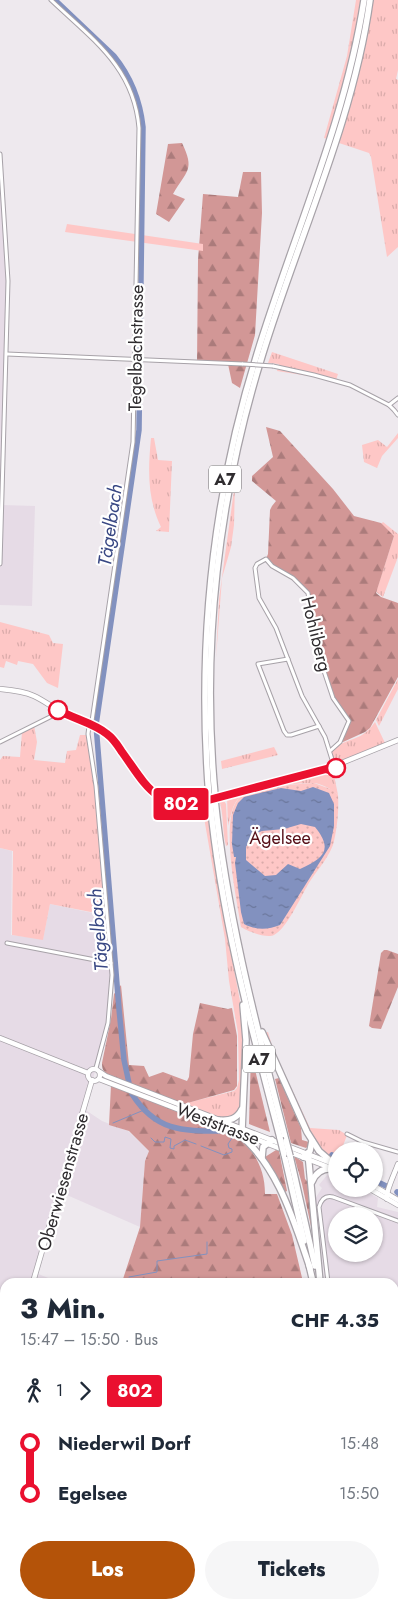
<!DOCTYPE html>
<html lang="de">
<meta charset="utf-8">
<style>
body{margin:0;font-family:Jost,sans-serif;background:#f6f6f7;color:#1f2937;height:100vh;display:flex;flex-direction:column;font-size:19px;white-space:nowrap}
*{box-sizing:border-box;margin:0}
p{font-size:16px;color:#747a83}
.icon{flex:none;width:28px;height:28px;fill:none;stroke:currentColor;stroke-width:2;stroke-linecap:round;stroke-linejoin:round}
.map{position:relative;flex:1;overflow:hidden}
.drawer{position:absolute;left:0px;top:1278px;width:399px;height:331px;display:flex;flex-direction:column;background:#fff;border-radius:15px 15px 0 0;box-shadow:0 1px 4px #0004}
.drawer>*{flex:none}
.badge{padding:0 10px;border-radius:4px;font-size:18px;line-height:32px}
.fabs{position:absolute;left:328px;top:1142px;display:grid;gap:10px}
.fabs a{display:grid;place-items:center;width:55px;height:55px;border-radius:50%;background:#fff;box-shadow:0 1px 4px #0004;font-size:25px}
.map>.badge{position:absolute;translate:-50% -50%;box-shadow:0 0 0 2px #fff}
.legs{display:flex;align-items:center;gap:8px;height:55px;padding:0 20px;font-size:16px}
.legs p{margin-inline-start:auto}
.head{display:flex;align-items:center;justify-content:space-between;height:85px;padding:0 20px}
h1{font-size:28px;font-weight:800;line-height:38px}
.button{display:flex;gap:10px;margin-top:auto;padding:10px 20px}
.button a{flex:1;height:58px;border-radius:30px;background:#b45309;color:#fff;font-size:20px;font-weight:800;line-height:58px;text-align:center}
.button a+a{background:#f6f6f7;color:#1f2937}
ul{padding:0 20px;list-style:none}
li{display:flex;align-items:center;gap:18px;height:50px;font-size:19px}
li i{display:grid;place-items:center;width:8px;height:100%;margin:0 6px;background:currentColor}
li i::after{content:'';width:12px;height:12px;margin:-6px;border:4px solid;border-radius:50%;background:#fff}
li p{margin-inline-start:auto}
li:first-child i{background:linear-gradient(#0000 50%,currentColor 0)}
li:last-child i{background:linear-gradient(currentColor 50%,#0000 0)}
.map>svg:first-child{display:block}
.built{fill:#e6dbe6;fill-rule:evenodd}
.grass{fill:url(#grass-tufts)}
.forest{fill:url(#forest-firs)}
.park{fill:url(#park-dots)}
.pitch{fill:#fec7c6}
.water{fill:url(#water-ripples);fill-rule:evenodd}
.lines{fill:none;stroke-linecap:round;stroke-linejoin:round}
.stream{stroke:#8291bf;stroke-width:1}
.river{stroke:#8291bf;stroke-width:5.5}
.street-casing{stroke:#a7a2a8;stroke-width:5}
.secondary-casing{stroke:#a7a2a8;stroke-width:6}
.primary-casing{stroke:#a7a2a8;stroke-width:6}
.highway-casing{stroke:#a7a2a8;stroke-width:8}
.street{stroke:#fff;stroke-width:3}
.secondary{stroke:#fff;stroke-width:4.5}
.primary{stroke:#fff;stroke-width:4.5}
.highway{stroke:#fff;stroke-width:5.5}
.street-bridge-casing{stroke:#a7a2a8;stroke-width:5;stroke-linecap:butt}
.highway-bridge-casing{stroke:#a7a2a8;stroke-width:8;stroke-linecap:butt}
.street-bridge{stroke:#fff;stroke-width:3}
.highway-bridge{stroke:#fff;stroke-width:5.5}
.line-1-casing{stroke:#fff;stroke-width:11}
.line-1{stroke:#ea102f;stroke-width:8}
.stop-1-dot{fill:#fff;stroke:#ea102f;stroke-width:2.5}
.labels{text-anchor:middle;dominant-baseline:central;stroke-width:4.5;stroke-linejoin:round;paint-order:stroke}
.shield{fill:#fff;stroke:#6d6b6d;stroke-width:1}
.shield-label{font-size:16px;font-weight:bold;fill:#2f2c2f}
.street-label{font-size:18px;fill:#2f2c2f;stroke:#fff}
.park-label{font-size:18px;fill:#560f17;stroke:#fff}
.water-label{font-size:19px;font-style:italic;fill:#384783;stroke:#fff}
</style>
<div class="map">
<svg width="398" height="1608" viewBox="0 0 398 1608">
<defs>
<pattern id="grass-tufts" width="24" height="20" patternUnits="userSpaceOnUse" patternTransform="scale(1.25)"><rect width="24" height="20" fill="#fec7c6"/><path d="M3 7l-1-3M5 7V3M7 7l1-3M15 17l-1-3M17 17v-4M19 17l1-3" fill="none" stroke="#daabaa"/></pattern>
<pattern id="forest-firs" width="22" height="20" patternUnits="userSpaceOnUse" patternTransform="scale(1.25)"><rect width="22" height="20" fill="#d29796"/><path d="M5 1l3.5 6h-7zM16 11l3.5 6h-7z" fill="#ab7b7b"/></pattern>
<pattern id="park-dots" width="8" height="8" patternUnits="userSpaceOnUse" patternTransform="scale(1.25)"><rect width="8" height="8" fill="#fec7c6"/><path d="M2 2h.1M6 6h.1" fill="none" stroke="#daabaa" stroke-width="1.8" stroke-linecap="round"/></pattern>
<pattern id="water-ripples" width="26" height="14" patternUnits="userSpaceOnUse" patternTransform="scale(1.25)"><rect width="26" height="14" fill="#8291bf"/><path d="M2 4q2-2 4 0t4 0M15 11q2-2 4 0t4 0" fill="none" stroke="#6b779c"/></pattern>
</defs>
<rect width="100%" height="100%" fill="#eee9ee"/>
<g class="built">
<polygon points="0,154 8,281 2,505 35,506 32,606 0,605"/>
<polygon points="0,848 12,851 11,935 43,939 50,904 107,916 111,963 110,1011 96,1068 84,1109 102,1121 128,1131 149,1151 145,1161 140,1227 60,1192 36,1273 58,1282 5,1282 5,1348 0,1360"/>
<path d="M328,1174l8,4v11h26l16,9 -1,9 21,5v92l-4,6v-28h-69l-10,-83 7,-11 -3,-3zM336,1216h38v38h-38z"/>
<polygon points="394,1342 398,1344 398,1408 394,1407"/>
<polygon points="249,1604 324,1604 323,1608 248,1608"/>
</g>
<g class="grass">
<polygon points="356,0 398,0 398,70 396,79 398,80 398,247 387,257 371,157 369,153 324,138 347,56"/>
<polygon points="272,352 338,374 336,380 315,374 309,376 277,371 279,364 268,363"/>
<polygon points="398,433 398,438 382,456 377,468 364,462 362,445 378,440 387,447"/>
<path d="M151,438h3l4,22 14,1 -3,71 -13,-1 5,-4c-14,-29 -13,-57 -10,-89z"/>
<polygon points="235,483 234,525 231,547 222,578 216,658 219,599"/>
<polygon points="383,522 398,534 398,557 383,597 376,592 394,536 381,524"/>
<polygon points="0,622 49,635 53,643 63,644 58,688 47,683 33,664 18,661 17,665 6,661 4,668 0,667"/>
<polygon points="398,679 398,689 379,726 376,720"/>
<path d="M375,722l10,21 -46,19 -6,-4 -2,-5c8,-13 25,-12 35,-21 4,-3 6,-6 9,-10z"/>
<polygon points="34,725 37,742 34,760 65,763 67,751 76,750 80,735 87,735 95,786 106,915 50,904 43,940 12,935 13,851 0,848 0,760 3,756 20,757 22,732"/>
<polygon points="274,747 278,755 222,769 221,761"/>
<path d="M333,770l5,25c-6,-6 -16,-11 -24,-12 -12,-1 -65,6 -74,14 -8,7 -9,19 -12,29l-1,-30 96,-25z"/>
<path d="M219,800l5,1 2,3 2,41 -2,1c-4,-15 -2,-33 -7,-46z"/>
<polygon points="207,802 214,861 242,1012 244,1034 241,1107 238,1113 225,1120 183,1104 234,1091 237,1088 239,1080 238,1033 229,981 225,939 202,806"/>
<polygon points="268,1032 273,1049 310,1128 339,1130 347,1135 341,1151 336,1151 336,1154 333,1153 330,1158 322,1151 309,1132 264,1033"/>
</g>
<g class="forest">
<path d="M182,143c13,27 5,27 -9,51l12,5 -16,23 -13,-8 12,-70z"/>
<polygon points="243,172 261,172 262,213 255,335 240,388 232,383 228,364 197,363 198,260 203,194 238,197"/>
<polygon points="266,427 280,431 333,489 354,516 381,523 394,536 376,593 381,597 398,603 398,677 370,728 365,732 343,742 340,742 349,721 336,704 316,647 308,593 293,578 272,566 266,559 268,554 270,510 272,506 276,501 252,481 252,476 273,457"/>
<polygon points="384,950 387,950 398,954 398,987 381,1029 372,1028 369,1026 381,953"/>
<path d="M121,985l8,80 15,1 5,11 14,-5 24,9 2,-4 4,-43 7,-31 28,6 4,-1 5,28v50l-3,4 -50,14 -76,-29c-5,-4 -6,-6 -6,-12l9,-44 3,-25z"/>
<polygon points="251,1053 270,1132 249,1124"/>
<polygon points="279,1078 301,1128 302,1140 309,1142 310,1144 306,1148 291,1143 275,1079"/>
<path d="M111,1085l108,41c28,14 46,35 46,68h12l15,41 11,47h-181l18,-55 5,-66 4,-10 -20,-20 -20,-6z"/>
<polygon points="276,1150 279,1151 287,1191 285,1192 280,1185 265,1157"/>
<polygon points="294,1156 303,1162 305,1179 308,1182 313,1236 302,1184"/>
<polygon points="394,1596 398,1597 398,1608 347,1608 347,1604 394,1604"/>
</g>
<path class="park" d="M314,783l19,7 5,5c1,16 -1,35 -5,50 -6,16 -19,28 -27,43 -6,11 -20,41 -32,47 -7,4 -27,-4 -33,-8 -4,-27 -24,-116 1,-131 16,-9 54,-12 72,-13z"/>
<polygon class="pitch" points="67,224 203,244 203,251 65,232"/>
<path class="water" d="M313,787l16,6 5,11v22l-4,20 -50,79c-12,5 -25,5 -36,-1l-3,-12 -6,-49 1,-6h-2l-2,-13 1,-29 5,-12 6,-6 37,-9 20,3zM301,824l14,3c19,23 8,32 -15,42l-12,-5 -12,11 -11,1 -19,-16v-13l7,-12 9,-4 22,-2z"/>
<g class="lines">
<g class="stream">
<polyline points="113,1123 144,1110"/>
<polyline points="151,1138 155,1142 164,1142 165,1137 171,1139 170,1148 174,1149 174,1146 185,1140 196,1144"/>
<polyline points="201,1146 224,1155 232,1152 232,1149 229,1148 228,1144 232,1138"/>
<polyline points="129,1277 157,1272 157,1261 207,1254 207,1242"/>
</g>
<g class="river">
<path d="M55,0l59,56c17,21 26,44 29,71l-4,303 -43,295 23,284 5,51 5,23"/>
<path d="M132,1094c24,38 51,37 92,37"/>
<polyline points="332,1155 336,1158"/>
<polyline points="374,1180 386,1186"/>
<polyline points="397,1192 398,1193"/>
</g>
<defs>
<g id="street">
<path d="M51,0c41,39 83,67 88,128l-6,314 -41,279 -3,5 -1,8 8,52 16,189 -4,48 -12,45"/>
<polyline points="0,154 8,281 0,564"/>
<polyline points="7,354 243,364"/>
<polyline points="273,366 314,375 350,385 389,405 394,410 398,415"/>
<polyline points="389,405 398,398"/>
<polyline points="288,659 258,664 284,731 287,735 291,735 319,726"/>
<polyline points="0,742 52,716 62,712"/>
<polyline points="330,751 340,742 349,721 333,698 316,647 308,593 293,578 272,566 266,559 257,564 255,568 259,598 276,628 302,696 325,737 334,766"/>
<polyline points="7,943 111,963"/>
<polyline points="347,1134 363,1142 398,1152"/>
<path d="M328,1282l-9,-75c2,-7 6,-12 14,-10l65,24"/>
<polyline points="0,1345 5,1347"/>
<polyline points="0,1482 5,1483"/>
<polyline points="0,1532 5,1518"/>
<polyline points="394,1542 398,1542"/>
<polyline points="345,1604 345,1608"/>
<polyline points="182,1605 192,1608"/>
<polyline points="6,1608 7,1604"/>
<polyline points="37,1608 38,1604"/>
<polyline points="67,1608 77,1604"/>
<polyline points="111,1608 112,1604"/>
<polyline points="144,1608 145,1604"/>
<polyline points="248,1608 249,1604"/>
<polyline points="288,1608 289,1604"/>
</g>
<g id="secondary">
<path d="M0,689c11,1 23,2 34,7 11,5 22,14 33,19 14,6 31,10 42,20 34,32 30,76 92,66l133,-35 64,-26"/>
<polyline points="0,1038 88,1073"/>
<circle cx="94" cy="1075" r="6"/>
<polyline points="100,1072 106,1076 336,1165"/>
<polyline points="99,1079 336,1170"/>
<polyline points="374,1186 398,1200"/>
<polyline points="370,1189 398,1205"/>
<path d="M387,1199c-2,-7 8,-26 11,-35"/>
<polyline points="33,1282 92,1080"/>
<polyline points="0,1364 5,1353"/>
</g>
<g id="primary">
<polyline points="394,1315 398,1309"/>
<polyline points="180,1608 183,1604"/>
</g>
<g id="highway">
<path d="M215,795c-14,-148 3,-299 48,-442 36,-117 90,-231 107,-353"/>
<path d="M209,797c-12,-150 3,-299 48,-443 36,-118 88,-231 107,-354"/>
<path d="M215,800c12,116 42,228 71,341"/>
<path d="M210,801c11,115 41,226 70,337"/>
<polyline points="243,1005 246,1040 242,1130 244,1135"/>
<polyline points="262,1032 307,1132 319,1151 333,1163"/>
<path d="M219,1120c11,1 18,-1 23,-11"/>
<path d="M235,1131c42,31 59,90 75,137"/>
<polyline points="308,1153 320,1282"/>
<polyline points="284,1154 304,1241"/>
<polyline points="290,1156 315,1266"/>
<polyline points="303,1157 310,1151 312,1141"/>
<polyline points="262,1158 263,1147 272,1140"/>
<path d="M312,1182c4,-10 11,-14 21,-13"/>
<polyline points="309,1265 313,1282"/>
<polyline points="330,1608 330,1604"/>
<polyline points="335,1608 336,1604"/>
</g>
</defs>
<use href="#street" class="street-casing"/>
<use href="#secondary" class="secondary-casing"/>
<use href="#primary" class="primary-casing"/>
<use href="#highway" class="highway-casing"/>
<use href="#street" class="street"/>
<use href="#secondary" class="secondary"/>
<use href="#primary" class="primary"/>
<use href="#highway" class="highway"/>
<defs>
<polyline id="street-bridge" points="243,364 273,366"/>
<g id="highway-bridge">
<polyline points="215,795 215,800"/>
<polyline points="209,797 210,801"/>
<polyline points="280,1138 284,1154"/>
<polyline points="286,1141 290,1156"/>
</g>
</defs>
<use href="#street-bridge" class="street-bridge-casing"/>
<use href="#highway-bridge" class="highway-bridge-casing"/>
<use href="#street-bridge" class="street-bridge"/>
<use href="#highway-bridge" class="highway-bridge"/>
</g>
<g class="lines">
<defs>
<path id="line-1" d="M58,710c16,9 36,13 49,24 7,5 11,12 15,18 24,33 33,57 79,50l125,-33 4,1 6,-2"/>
</defs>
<use href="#line-1" class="line-1-casing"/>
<use href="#line-1" class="line-1"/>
</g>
<g class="stop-1-dot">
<circle cx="58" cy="710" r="9"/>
<circle cx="336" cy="768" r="9"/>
</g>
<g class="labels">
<g class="shield">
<rect x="209" y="465.5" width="32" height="27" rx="4"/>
<rect x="243" y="1045.5" width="32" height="27" rx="4"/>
</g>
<g class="shield-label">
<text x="225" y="479">A7</text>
<text x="259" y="1059">A7</text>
</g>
<g class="street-label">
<text transform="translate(136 348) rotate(-89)">Tegelbachstrasse</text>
<text transform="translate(316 634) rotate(76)">Hohliberg</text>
<text transform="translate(218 1124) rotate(21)">Weststrasse</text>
<text transform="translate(63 1182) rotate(-74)">Oberwiesenstrasse</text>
</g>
<g class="park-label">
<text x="280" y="838">Ägelsee</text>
</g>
<g class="water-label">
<text transform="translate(110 525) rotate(-82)">Tägelbach</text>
<text transform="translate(98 930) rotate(-95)">Tägelbach</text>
</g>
</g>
</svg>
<div class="fabs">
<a><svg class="icon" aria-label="locate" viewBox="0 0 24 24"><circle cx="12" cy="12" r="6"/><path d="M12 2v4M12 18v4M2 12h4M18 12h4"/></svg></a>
<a><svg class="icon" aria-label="layers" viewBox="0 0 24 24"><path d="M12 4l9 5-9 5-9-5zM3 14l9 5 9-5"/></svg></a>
</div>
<b class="badge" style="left:181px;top:804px;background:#ea102f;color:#fff">802</b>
<section class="drawer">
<div class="head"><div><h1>3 Min.</h1><p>15:47 – 15:50 · Bus</p></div><b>CHF 4.35</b></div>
<div class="legs"><svg class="icon" aria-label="walk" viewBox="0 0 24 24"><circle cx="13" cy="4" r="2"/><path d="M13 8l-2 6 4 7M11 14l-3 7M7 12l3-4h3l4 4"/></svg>1<svg class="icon" aria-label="forward" viewBox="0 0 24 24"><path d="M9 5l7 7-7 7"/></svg><b class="badge" style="background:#ea102f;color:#fff">802</b></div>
<ul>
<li><i style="color:#ea102f"></i><b>Niederwil Dorf</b><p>15:48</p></li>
<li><i style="color:#ea102f"></i><b>Egelsee</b><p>15:50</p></li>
</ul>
<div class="button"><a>Los</a><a>Tickets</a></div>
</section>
</div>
